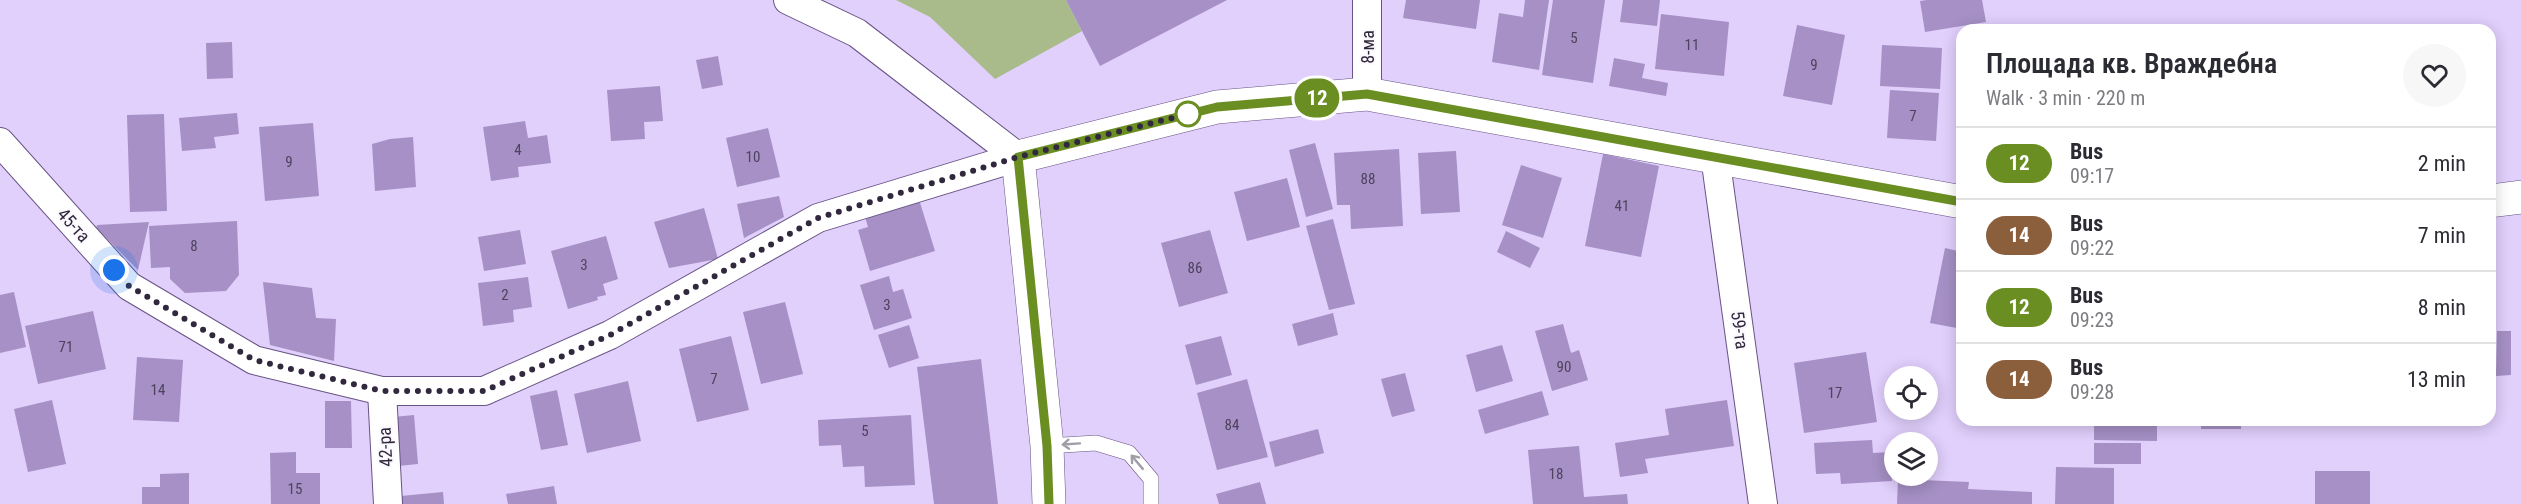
<!DOCTYPE html>
<meta charset="utf-8">
<style>
body{margin:0;font-family:"Roboto Condensed",sans-serif;background:#f7f7f7;color:#2b2b33;height:100vh;display:flex;flex-direction:column;font-size:22px;white-space:nowrap}
*{box-sizing:border-box;margin:0}
p{font-size:20px;color:#7c7c81}
.icon{flex:none;width:33px;height:33px;fill:none;stroke:currentColor;stroke-width:2;stroke-linecap:round;stroke-linejoin:round}
.map{position:relative;flex:1;overflow:hidden}
.sheet{position:absolute;left:1956px;top:24px;width:540px;height:402px;display:flex;flex-direction:column;background:#fff;border-radius:18px;box-shadow:0 3px 15px #0003}
.sheet>*{flex:none}
.badge{padding:0 12px;border-radius:20px;font-size:21px;line-height:39px}
.fabs{position:absolute;left:1884px;top:366px;display:grid;gap:12px}
.fabs a{display:grid;place-items:center;width:54px;height:54px;border-radius:50%;background:#fff;box-shadow:0 3px 15px #0003;font-size:30px}
.you{position:absolute;width:30px;height:30px;margin:-15px;border:4px solid #fff;border-radius:50%;background:#1a73e8;box-shadow:0 0 0 9px #1a73e833}
.map>.badge{position:absolute;translate:-50% -50%;box-shadow:0 0 0 3px #fff}
.round{display:grid;place-items:center;flex:none;width:63px;height:63px;border-radius:32px;background:#f7f7f7}
.head{display:flex;align-items:center;justify-content:space-between;height:102px;padding:0 30px}
h1{font-size:28px;font-weight:600;line-height:45px}
ul{padding:0;list-style:none}
li{display:flex;align-items:center;gap:18px;height:72px;padding:0 30px;border-top:2px solid #e1e1e2}
li div{flex:1}
li b{display:block;font-size:22px}
li em{font-style:normal}
li .badge{min-width:66px;font-weight:700;text-align:center}
.map>svg:first-child{display:block}
.green{fill:#aabb8b}
.building{fill:#a690c5}
.lines{fill:none;stroke-linecap:round;stroke-linejoin:round}
.service-casing{stroke:#685384;stroke-width:16}
.minor-casing{stroke:#685384;stroke-width:30}
.tertiary-casing{stroke:#685384;stroke-width:34}
.service{stroke:#fff;stroke-width:15}
.minor{stroke:#fff;stroke-width:28}
.tertiary{stroke:#fff;stroke-width:33}
.oneway{stroke:#a29ea8}
.line-casing{stroke:#fff;stroke-width:14}
.line{stroke:#6b8e23;stroke-width:9}
.walk{stroke:#31283d;stroke-width:6;stroke-dasharray:0 10.8}
.stop-dot{fill:#fff;stroke:#6b8e23;stroke-width:3}
.labels{text-anchor:middle;dominant-baseline:central;stroke-width:4.5;stroke-linejoin:round;paint-order:stroke}
.number-label{font-size:15px;fill:#4e425f}
.street-label{font-size:18px;fill:#31283d;stroke:#fbf9fe}
</style>
<div class="map">
<svg width="2521" height="504" viewBox="0 0 2521 504">
<rect width="100%" height="100%" fill="#e1cffc"/>
<polygon class="green" points="896,0 1066,0 1082,31 995,79 930,17"/>
<g class="building">
<polygon points="1066,0 1227,0 1100,66"/>
<polygon points="1406,0 1480,0 1476,29 1403,18"/>
<polygon points="1525,0 1549,0 1539,70 1492,62 1499,13 1523,17"/>
<polygon points="1553,0 1605,0 1593,83 1542,75"/>
<polygon points="1623,0 1660,0 1657,26 1620,22"/>
<polygon points="1927,0 1982,0 1986,22 1925,32 1920,1"/>
<polygon points="1661,14 1729,22 1724,76 1655,69"/>
<polygon points="1797,25 1845,35 1832,105 1783,96"/>
<polygon points="232,42 233,78 207,79 206,43"/>
<polygon points="1882,45 1942,48 1940,89 1880,86"/>
<polygon points="718,56 723,85 702,89 696,60"/>
<polygon points="1614,58 1645,64 1642,78 1668,83 1666,96 1609,86"/>
<polygon points="660,86 663,121 644,122 645,139 611,141 607,90"/>
<polygon points="1890,90 1939,93 1936,141 1887,138"/>
<polygon points="237,113 239,134 214,137 216,148 182,151 179,118"/>
<polygon points="164,114 167,211 130,212 127,115"/>
<polygon points="525,121 528,138 547,135 551,163 518,167 519,177 491,181 483,127"/>
<polygon points="313,123 319,196 265,201 259,127"/>
<polygon points="768,128 780,177 737,187 726,138"/>
<polygon points="413,137 416,187 375,191 372,144 390,139"/>
<polygon points="1315,143 1333,209 1306,217 1289,150"/>
<polygon points="1399,149 1403,226 1351,229 1350,205 1337,205 1334,153"/>
<polygon points="1456,151 1460,212 1421,214 1418,153"/>
<polygon points="1603,154 1659,166 1641,257 1585,246"/>
<polygon points="1521,165 1562,178 1543,238 1502,225"/>
<polygon points="1287,178 1300,227 1247,241 1234,192"/>
<polygon points="917,193 935,251 870,271 858,230 868,227 863,210"/>
<polygon points="779,196 784,217 744,238 737,204"/>
<polygon points="704,208 718,259 669,268 654,222"/>
<polygon points="1333,219 1355,304 1329,310 1306,226"/>
<polygon points="237,221 239,275 226,291 185,293 170,279 170,267 151,268 149,226"/>
<polygon points="149,222 138,270 96,228 97,225"/>
<polygon points="520,230 526,264 484,271 478,237"/>
<polygon points="1210,230 1228,293 1179,307 1161,243"/>
<polygon points="1506,231 1540,248 1530,268 1497,252"/>
<polygon points="606,236 618,279 603,284 606,295 597,297 598,300 568,309 551,251"/>
<polygon points="1945,248 1962,252 1962,329 1930,323"/>
<polygon points="889,276 893,292 903,289 912,318 874,330 860,285"/>
<polygon points="528,277 532,307 513,310 514,322 483,326 478,283"/>
<polygon points="263,282 312,288 316,318 336,319 334,361 270,345"/>
<polygon points="14,292 26,347 0,353 0,295"/>
<polygon points="785,302 803,374 761,384 743,312"/>
<polygon points="93,311 106,369 38,384 25,326"/>
<polygon points="1333,313 1338,335 1298,346 1292,324"/>
<polygon points="1563,324 1571,353 1579,350 1588,380 1552,391 1535,331"/>
<polygon points="909,325 919,358 889,368 878,335"/>
<polygon points="2497,331 2511,331 2511,375 2496,376"/>
<polygon points="731,336 749,410 697,422 679,349"/>
<polygon points="1221,336 1232,375 1196,385 1185,345"/>
<polygon points="1502,345 1513,381 1476,392 1466,355"/>
<polygon points="1866,352 1877,422 1804,433 1794,363"/>
<polygon points="137,357 183,360 179,422 133,420"/>
<polygon points="981,359 998,504 934,504 917,367"/>
<polygon points="1405,373 1415,411 1392,417 1381,379"/>
<polygon points="1247,379 1268,457 1217,470 1197,393"/>
<polygon points="628,381 641,441 587,453 574,394"/>
<polygon points="557,390 568,445 541,450 530,396"/>
<polygon points="1542,391 1549,415 1485,434 1478,410"/>
<polygon points="52,400 66,464 28,472 14,409"/>
<polygon points="1727,400 1734,446 1645,459 1648,473 1620,477 1615,443 1669,435 1665,409"/>
<polygon points="325,401 351,401 352,448 325,448"/>
<polygon points="414,415 418,464 398,466 393,417"/>
<polygon points="911,415 915,485 865,487 864,466 843,467 841,445 819,446 818,420"/>
<polygon points="2094,420 2157,420 2157,441 2094,440"/>
<rect x="2201" y="420" width="40" height="9"/>
<polygon points="1318,429 1324,453 1275,467 1269,442"/>
<polygon points="1872,440 1873,453 1890,452 1892,481 1841,484 1840,473 1816,474 1814,443"/>
<rect x="2094" y="443" width="47" height="21"/>
<polygon points="1579,446 1584,497 1627,494 1628,504 1533,504 1528,450"/>
<polygon points="296,452 296,473 320,473 320,504 271,504 270,453"/>
<polygon points="2056,467 2114,468 2114,504 2055,504"/>
<rect x="2315" y="471" width="55" height="33"/>
<polygon points="189,473 189,504 142,504 142,487 160,487 160,474"/>
<polygon points="1898,479 1969,482 1968,489 2032,492 2032,504 1897,504"/>
<polygon points="1260,482 1266,504 1219,504 1216,494"/>
<polygon points="554,486 557,504 508,504 506,494"/>
<polygon points="443,492 444,504 401,504 401,496"/>
</g>
<g class="lines">
<defs>
<polyline id="service" points="1047,446 1096,443 1129,453 1151,479 1151,504"/>
<g id="minor">
<polyline points="788,0 857,33 1018,157"/>
<polyline points="1367,0 1367,94"/>
<polyline points="0,142 129,286 254,360 382,391 484,391 610,335 818,218 1018,157"/>
<polyline points="1715,156 1763,504"/>
<polyline points="382,391 388,504"/>
</g>
<g id="tertiary">
<polyline points="2490,201 2521,197"/>
<polyline points="1049,504 1047,446 1018,157 1217,107 1367,94 1962,202"/>
</g>
</defs>
<use href="#service" class="service-casing"/>
<use href="#minor" class="minor-casing"/>
<use href="#tertiary" class="tertiary-casing"/>
<use href="#service" class="service"/>
<use href="#minor" class="minor"/>
<use href="#tertiary" class="tertiary"/>
</g>
<defs><path id="oneway-shaft" d="M-6 0H5M1.5-3L5.5 0L1.5 3" fill="none" stroke-width="1.6" stroke-linecap="round" stroke-linejoin="round" transform="scale(1.5)"/></defs>
<g class="oneway">
<use href="#oneway-shaft" transform="translate(1071 444) rotate(176)"/>
<use href="#oneway-shaft" transform="translate(1137 462) rotate(-130)"/>
</g>
<g class="lines">
<defs>
<polyline id="line" points="1049,504 1047,446 1018,157 1217,107 1367,94 1962,202"/>
</defs>
<use href="#line" class="line-casing"/>
<use href="#line" class="line"/>
<polyline class="walk" points="114,270 129,286 254,360 382,391 484,391 610,335 818,218 1018,157 1188,114"/>
</g>
<circle class="stop-dot" cx="1188" cy="114" r="12"/>
<g class="labels">
<g class="number-label">
<text x="1574" y="38">5</text>
<text x="1692" y="45">11</text>
<text x="1814" y="65">9</text>
<text x="1913" y="116">7</text>
<text x="518" y="150">4</text>
<text x="753" y="157">10</text>
<text x="289" y="162">9</text>
<text x="1368" y="179">88</text>
<text x="1622" y="206">41</text>
<text x="194" y="246">8</text>
<text x="584" y="265">3</text>
<text x="1195" y="268">86</text>
<text x="505" y="295">2</text>
<text x="887" y="305">3</text>
<text x="66" y="347">71</text>
<text x="1564" y="367">90</text>
<text x="714" y="379">7</text>
<text x="158" y="390">14</text>
<text x="1835" y="393">17</text>
<text x="1232" y="425">84</text>
<text x="865" y="431">5</text>
<text x="1556" y="474">18</text>
<text x="295" y="489">15</text>
</g>
<g class="street-label">
<text transform="translate(1367 47) rotate(-90)">8-ма</text>
<text transform="translate(74 225) rotate(48)">45-та</text>
<text transform="translate(1740 330) rotate(82)">59-та</text>
<text transform="translate(385 447) rotate(-93)">42-ра</text>
</g>
</g>
</svg>
<div class="fabs">
<a><svg class="icon" aria-label="locate" viewBox="0 0 24 24"><circle cx="12" cy="12" r="6"/><path d="M12 2v4M12 18v4M2 12h4M18 12h4"/></svg></a>
<a><svg class="icon" aria-label="layers" viewBox="0 0 24 24"><path d="M12 4l9 5-9 5-9-5zM3 14l9 5 9-5"/></svg></a>
</div>
<div class="you" style="left:114px;top:270px"></div>
<b class="badge" style="left:1317px;top:98px;background:#6b8e23;color:#fff">12</b>
<section class="sheet">
<div class="head"><div><h1>Площада кв. Враждебна</h1><p>Walk · 3 min · 220 m</p></div><a class="round"><svg class="icon" aria-label="heart" viewBox="0 0 24 24"><path d="M12 20l-8-8c-3-5 5-10 8-4 3-6 11-1 8 4z"/></svg></a></div>
<ul>
<li><span class="badge" style="background:#6b8e23;color:#fff">12</span><div><b>Bus</b><p>09:17</p></div><em>2 min</em></li>
<li><span class="badge" style="background:#8b5e3c;color:#fff">14</span><div><b>Bus</b><p>09:22</p></div><em>7 min</em></li>
<li><span class="badge" style="background:#6b8e23;color:#fff">12</span><div><b>Bus</b><p>09:23</p></div><em>8 min</em></li>
<li><span class="badge" style="background:#8b5e3c;color:#fff">14</span><div><b>Bus</b><p>09:28</p></div><em>13 min</em></li>
</ul>
</section>
</div>
